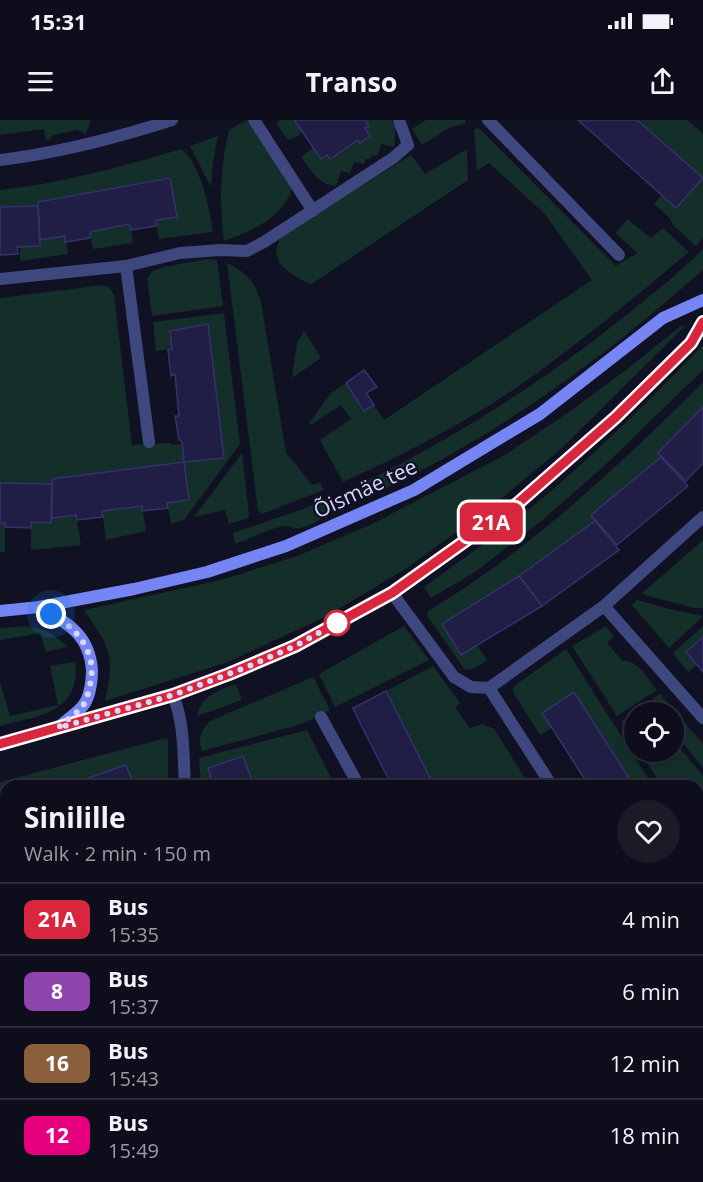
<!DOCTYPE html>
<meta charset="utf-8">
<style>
body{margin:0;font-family:"Open Sans",sans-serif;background:#1b1b28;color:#f1f3f6;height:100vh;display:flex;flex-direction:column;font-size:22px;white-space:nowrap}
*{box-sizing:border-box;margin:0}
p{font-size:20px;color:#9a9ca3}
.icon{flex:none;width:33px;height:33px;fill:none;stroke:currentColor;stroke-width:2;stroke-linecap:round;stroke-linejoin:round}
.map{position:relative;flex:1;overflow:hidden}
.drawer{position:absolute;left:0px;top:660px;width:704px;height:402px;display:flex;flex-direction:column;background:#0d0d1b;border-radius:18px 18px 0 0;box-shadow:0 3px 9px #0003,0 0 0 2px #2d2d3a}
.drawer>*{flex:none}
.badge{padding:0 12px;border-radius:9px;font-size:21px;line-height:39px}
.buttons{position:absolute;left:624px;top:582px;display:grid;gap:12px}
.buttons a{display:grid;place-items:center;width:60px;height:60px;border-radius:50%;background:#0d0d1b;box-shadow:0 3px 9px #0003,0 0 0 2px #2d2d3a;font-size:30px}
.you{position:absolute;width:30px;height:30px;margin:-15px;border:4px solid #fff;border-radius:50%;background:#1a73e8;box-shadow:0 0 0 9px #1a73e833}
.map>.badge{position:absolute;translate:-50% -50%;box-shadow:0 0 0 3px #fff}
.round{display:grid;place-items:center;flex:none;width:63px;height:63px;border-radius:32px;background:#1b1b28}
.summary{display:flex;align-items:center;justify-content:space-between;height:102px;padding:0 24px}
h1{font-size:28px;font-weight:700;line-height:45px}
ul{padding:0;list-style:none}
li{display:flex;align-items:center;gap:18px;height:72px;padding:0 24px;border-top:2px solid #2d2d3a}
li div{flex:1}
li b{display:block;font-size:22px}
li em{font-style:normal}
li .badge{min-width:66px;font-weight:700;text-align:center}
.status{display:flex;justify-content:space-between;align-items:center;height:42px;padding:0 30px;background:#0d0d1b;direction:ltr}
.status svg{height:16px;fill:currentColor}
header{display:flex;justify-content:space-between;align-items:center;height:78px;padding:0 24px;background:#0d0d1b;font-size:27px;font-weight:700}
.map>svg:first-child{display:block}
.green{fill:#142e29}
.building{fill:#201e44;stroke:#34326e;stroke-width:1.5}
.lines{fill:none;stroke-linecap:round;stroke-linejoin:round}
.street{stroke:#3f477f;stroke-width:12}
.secondary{stroke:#7586f4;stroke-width:12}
.primary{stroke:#a966f3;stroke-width:18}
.line-casing{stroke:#fff;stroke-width:14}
.line{stroke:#d7263d;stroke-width:9}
.walk{stroke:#d7d8fc;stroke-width:6;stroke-dasharray:0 10.8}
.stop-dot{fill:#fff;stroke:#d7263d;stroke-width:3}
.labels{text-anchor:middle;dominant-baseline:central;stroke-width:4.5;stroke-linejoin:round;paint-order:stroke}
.street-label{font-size:21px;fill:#d7d8fc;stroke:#111124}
</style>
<div class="status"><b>15:31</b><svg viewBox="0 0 49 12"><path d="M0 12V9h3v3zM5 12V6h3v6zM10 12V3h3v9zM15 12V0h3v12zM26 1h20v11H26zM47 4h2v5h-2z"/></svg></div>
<header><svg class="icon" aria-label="menu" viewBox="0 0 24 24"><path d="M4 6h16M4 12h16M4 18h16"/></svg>Transo<svg class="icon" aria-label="share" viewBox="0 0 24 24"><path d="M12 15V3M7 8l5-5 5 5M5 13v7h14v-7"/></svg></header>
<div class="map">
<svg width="703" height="1062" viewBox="0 0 703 1062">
<rect width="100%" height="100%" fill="#111124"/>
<g class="green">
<polygon points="0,0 91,0 86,14 77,10 53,15 48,21 46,20 44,9 0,15"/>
<path d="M247,0l45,68c-9,30 -40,43 -68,53 -5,-40 -4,-72 5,-111z"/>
<polygon points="281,0 296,0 302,12 298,16 288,20 276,3"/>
<path d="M365,0h26l5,7 -2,20 -12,-3 -5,12 -5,-1 -2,4h-4l-2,5 -10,-2 -4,11 -9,-2 -5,15c-18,-1 -25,-16 -35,-29l12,-9 8,11 37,-19 2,3 5,-15 3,-2z"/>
<polygon points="426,0 465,0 465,4 450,7 422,25 412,9"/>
<polygon points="637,0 687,0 703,14 703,118 696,126 673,105 669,97 654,84 662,75 676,88 702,58"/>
<path d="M477,8l3,1 136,137 21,-13 -21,-20 11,-14 24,19 12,-10 26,24c-56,47 -113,94 -173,136 -53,36 -115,68 -173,94l-23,-42 31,-21 -10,-14 -30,20 -2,-2 22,-30 15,-10 18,28 10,-6 10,15 208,-140 -47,-66 -56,-51 -12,8 -3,-41z"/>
<polygon points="218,16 213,42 211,67 190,26"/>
<path d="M181,29c19,13 29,60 32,83l-54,7 -3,-19 21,-3 -8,-39 -131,24v4l-38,1v-17c62,-7 121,-23 181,-41z"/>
<path d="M467,29l1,31 -158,105c-21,-14 -43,-20 -29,-49l130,-81 14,19z"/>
<polygon points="130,104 133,123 93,129 90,112"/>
<polygon points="65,116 68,134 20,141 20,127 40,126 40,120"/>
<path d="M703,129v21c-103,91 -212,171 -338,228l-6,-13c97,-48 187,-105 271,-173 25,-20 50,-40 73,-63z"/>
<polygon points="209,139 217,140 223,186 152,196 147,159 153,151 163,147"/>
<path d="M227,143c19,9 28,19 34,39l25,150 26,33 8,-3 4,8 -62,24 -4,-3z"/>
<polygon points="103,165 109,167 114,175 132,325 169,323 173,325 182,324 185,342 224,338 208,205 170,211 172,229 156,231 153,202 224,193 240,324 184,400 171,404 167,383 189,380 184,342 53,359 52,364 0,363 0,178"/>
<path d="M682,205l2,2 -121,120 -67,56 -89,65 -80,48 -99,46 -123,39c10,-47 6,-52 -21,-91l137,-30 76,-24 75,-32 131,-68 66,-44 57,-42z"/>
<polygon points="304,211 321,238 292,258 297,223"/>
<path d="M703,225v25l-99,96 -59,52 -70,54 -44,26 -7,-11c49,-35 97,-69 142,-109 47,-42 93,-87 137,-133z"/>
<path d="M703,262v25l-44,45 2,5 -70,58 4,6 -76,55 -77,48 19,31 16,-10 10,16 -17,9 -6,-1 -37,-54 1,-4c103,-62 190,-144 275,-229z"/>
<polygon points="242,333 249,394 248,398 229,404 225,390 194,397"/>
<path d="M328,378c4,18 -13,27 -29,30 -5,1 -10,-2 -14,-2 -15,2 -36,13 -50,18l-2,-11 70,-24z"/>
<polygon points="142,386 146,411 106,420 102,391"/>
<polygon points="76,395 81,425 31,430 31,402 51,403 52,398"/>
<rect x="0" y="403" width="5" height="29"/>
<polygon points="703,420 703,488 694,488 641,474"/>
<polygon points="637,480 673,490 703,496 669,528 632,485"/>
<path d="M26,506c19,2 29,9 42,21l-22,5 -6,-19 -40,7v-12z"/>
<polygon points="404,506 429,540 335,587 319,554"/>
<path d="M606,506l8,11 -7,5 15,19c15,-3 26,18 35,29l-40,26 -45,-70z"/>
<polygon points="703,506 703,517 686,532 697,545 688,552 673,533"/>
<polygon points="566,529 653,666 634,666 575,573 543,592 552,608 540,615 512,570 514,566"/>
<path d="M74,542c3,6 2,12 1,18 -5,35 -47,38 -75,46v-44l10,34 48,-11 -8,-39z"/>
<polygon points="433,546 460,583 455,587 470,608 483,604 494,609 530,666 434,666 386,571"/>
<path d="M313,557l17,33 -28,14 -100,27c-5,-12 0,-22 8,-30z"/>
<path d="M236,564l6,16 -45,16c5,-21 20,-25 39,-32z"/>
<polygon points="660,574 703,624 703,648 674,612 674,592 658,592 652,586 653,578"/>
<polygon points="639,588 647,589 650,592 634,592 634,623 621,602"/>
<polygon points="307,610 335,666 254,666 243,636 208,648 214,665 201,666 199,638"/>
<polygon points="166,618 168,620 168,666 134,666 126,645 65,666 6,666 6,746 1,747 0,662"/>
<polygon points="674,620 703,656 703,710 698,713 698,666 662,666 640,632 674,632"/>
<polygon points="703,718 703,763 698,769 698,721"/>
<polygon points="0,777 6,794 6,845 0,847"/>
<polygon points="703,842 703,874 698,878 698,846"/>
<polygon points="6,855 6,914 0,896 0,857"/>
<polygon points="0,974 6,991 6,1018 0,1001"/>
<polygon points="58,1056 85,1056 85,1061 64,1062"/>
<polygon points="215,1056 235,1056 237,1062 214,1062 212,1057"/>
<polygon points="244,1056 294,1056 281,1062 247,1062"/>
<polygon points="320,1056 377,1056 365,1062 308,1062"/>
<polygon points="515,1056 581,1056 569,1062 501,1062"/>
</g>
<g class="building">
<polygon points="296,0 365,0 369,6 365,8 370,16 360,23 358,20 330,39 327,35 321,39 295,1"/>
<polygon points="578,0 637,0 703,58 676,88"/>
<polygon points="170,58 177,97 156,100 156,106 131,110 129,104 90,112 90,118 65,122 65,116 40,120 38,82"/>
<polygon points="38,86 40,126 17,127 18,134 0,135 0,87"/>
<polygon points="208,204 224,338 184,342 182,321 179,320 175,296 179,296 175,254 171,256 168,230 172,229 170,211"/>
<polygon points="364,250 377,267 366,273 374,285 364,291 346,263"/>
<polygon points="703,287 703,343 686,361 658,333"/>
<polygon points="661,337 688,366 617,425 591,395"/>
<polygon points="184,342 189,380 167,383 168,388 142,391 142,386 102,391 103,397 77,400 76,395 52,398 52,359"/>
<polygon points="0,363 52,364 51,403 31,402 31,408 5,407 5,403 0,403"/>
<polygon points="595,401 619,430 542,486 519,456"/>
<polygon points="519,456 542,486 461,535 442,504"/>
<polygon points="703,517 703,552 686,532"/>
<polygon points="386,571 434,666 392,666 361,605 353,588"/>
<polygon points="574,572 634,666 589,666 554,611 542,593"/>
<polygon points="243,636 254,666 214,666 208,648"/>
<polygon points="126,645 134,666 65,666"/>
<polygon points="212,1057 214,1062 200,1062"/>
</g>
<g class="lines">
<g class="street">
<polyline points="254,0 313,91"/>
<polyline points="488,0 619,135"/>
<path d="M0,40c58,-7 116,-22 172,-40"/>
<polyline points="126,146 149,322"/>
<polyline points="0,159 126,146 180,133 220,130 247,131 264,122 393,38 408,25 399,0"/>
<polyline points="392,473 454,557 471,567 489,568 604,486 703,397"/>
<polyline points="604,486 703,598"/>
<polyline points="489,568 552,666"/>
<path d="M173,575c12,30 10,60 12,91"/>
<polyline points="321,597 359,666"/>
<polyline points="698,789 703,784"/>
<polyline points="147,1062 163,1056"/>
</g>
<g class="secondary">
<path d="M39,487c29,16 51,28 53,64 0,9 -2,24 -7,32 -5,8 -17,16 -24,22"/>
<polyline points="0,491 39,487 134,469 207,452 286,426 414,370 540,294 663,198 703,180"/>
<polyline points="0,624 173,575 247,547 295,526 392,473 517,384 616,297 691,223 703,202"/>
<polyline points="0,1019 6,1036"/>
<polyline points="13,1056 15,1062"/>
</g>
<g class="primary">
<polyline points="698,895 703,892"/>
<polyline points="698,938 703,934"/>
<polyline points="396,1062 408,1056"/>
<polyline points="469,1062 481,1056"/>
</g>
</g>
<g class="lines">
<defs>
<polyline id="line" points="0,624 173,575 229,554 295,526 392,473 517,384 616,297 691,223 703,202"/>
</defs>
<use href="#line" class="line-casing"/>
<use href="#line" class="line"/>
<path class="walk" d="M51,494c29,16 48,41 38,75 -1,4 -2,10 -4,13 -5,10 -19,18 -27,26l115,-33 74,-28 48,-21 42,-23"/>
</g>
<circle class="stop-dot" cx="337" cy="503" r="12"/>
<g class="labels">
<g class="street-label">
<text transform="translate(365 368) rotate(-25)">Õismäe tee</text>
</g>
</g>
</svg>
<div class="buttons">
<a><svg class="icon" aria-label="locate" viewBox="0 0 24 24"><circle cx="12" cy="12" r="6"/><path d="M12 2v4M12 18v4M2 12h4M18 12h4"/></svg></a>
</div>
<div class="you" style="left:51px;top:494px"></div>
<b class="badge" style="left:491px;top:402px;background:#d7263d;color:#fff">21A</b>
<section class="drawer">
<div class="summary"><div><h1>Sinilille</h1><p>Walk · 2 min · 150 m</p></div><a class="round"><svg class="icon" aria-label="heart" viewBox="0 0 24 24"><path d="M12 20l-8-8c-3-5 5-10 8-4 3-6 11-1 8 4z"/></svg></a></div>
<ul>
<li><span class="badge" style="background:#d7263d;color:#fff">21A</span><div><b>Bus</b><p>15:35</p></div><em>4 min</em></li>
<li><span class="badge" style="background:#8e44ad;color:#fff">8</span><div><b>Bus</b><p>15:37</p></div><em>6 min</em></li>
<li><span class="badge" style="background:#8b5e3c;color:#fff">16</span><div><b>Bus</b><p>15:43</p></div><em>12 min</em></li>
<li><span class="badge" style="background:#e6007e;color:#fff">12</span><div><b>Bus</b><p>15:49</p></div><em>18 min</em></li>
</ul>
</section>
</div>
